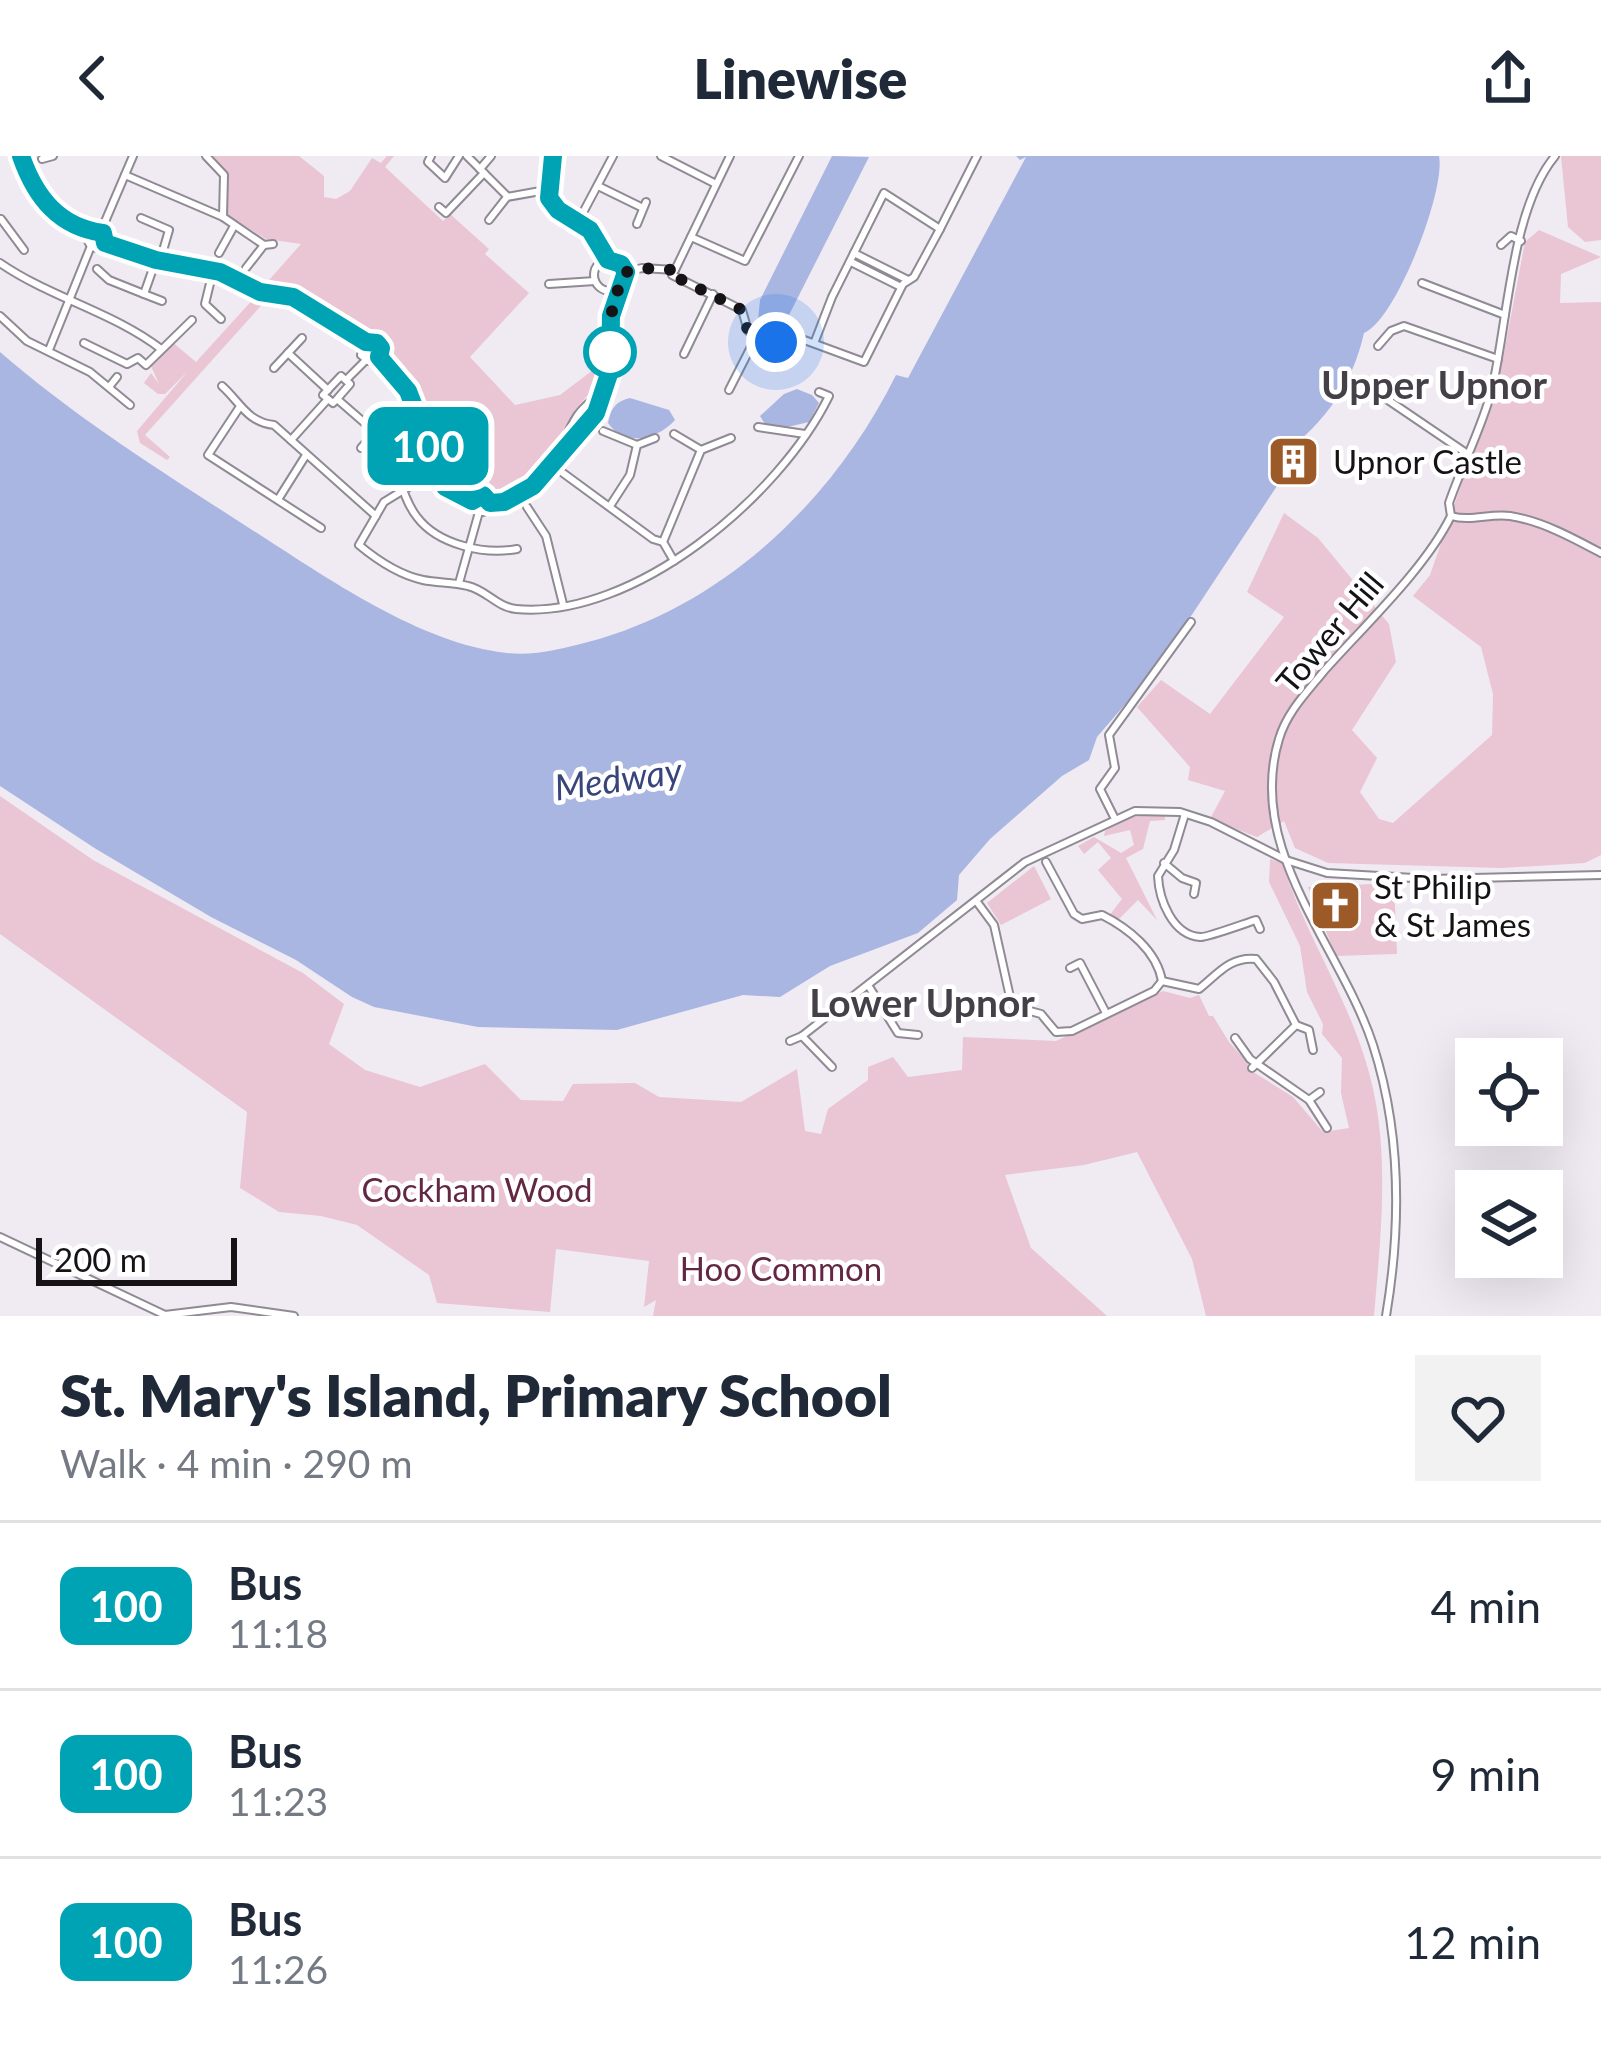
<!DOCTYPE html>
<meta charset="utf-8">
<style>
body{margin:0;font-family:Lato,sans-serif;background:#f2f2f3;color:#1f2937;height:100vh;display:flex;flex-direction:column;font-size:45px;white-space:nowrap}
*{box-sizing:border-box;margin:0}
p{font-size:39px;color:#747a83}
.icon{flex:none;width:66px;height:66px;fill:none;stroke:currentColor;stroke-width:2;stroke-linecap:round;stroke-linejoin:round}
.map{position:relative;height:1160px;overflow:hidden}
.side{display:flex;flex-direction:column;background:#fff;flex:1}
.side>*{flex:none}
.badge{padding:0 24px;border-radius:18px;font-size:42px;line-height:78px}
.buttons{position:absolute;left:1455px;top:882px;display:grid;gap:24px}
.buttons a{display:grid;place-items:center;width:108px;height:108px;border-radius:0px;background:#fff;box-shadow:0 12px 48px #0002;font-size:60px}
.scale{position:absolute;left:36px;bottom:30px;width:201px;box-sizing:border-box;padding-left:12px;border:6px solid #151316;border-top:0;font-size:33px;line-height:42px;white-space:nowrap;color:#151316;-webkit-text-stroke:9px #fff;paint-order:stroke}
.you{position:absolute;width:60px;height:60px;margin:-30px;border:9px solid #fff;border-radius:50%;background:#1a73e8;box-shadow:0 0 0 18px #1a73e833}
.map>.badge{position:absolute;translate:-50% -50%;box-shadow:0 0 0 6px #fff}
.round{display:grid;place-items:center;flex:none;width:126px;height:126px;border-radius:0px;background:#f2f2f3}
.head{display:flex;align-items:center;justify-content:space-between;height:204px;padding:0 60px}
h1{font-size:57px;font-weight:800;line-height:90px}
ul{padding:0;list-style:none}
li{display:flex;align-items:center;gap:36px;height:168px;padding:0 60px;border-top:3px solid #e0e1e3}
li div{flex:1}
li b{display:block;font-size:45px}
li em{font-style:normal}
li .badge{min-width:132px;font-weight:700;text-align:center}
header{display:flex;justify-content:space-between;align-items:center;height:156px;padding:0 60px;background:#fff;font-size:54px;font-weight:800}
.map>svg:first-child{display:block}
.green{fill:#eac5d3}
.water{fill:#a9b6e1}
.lines{fill:none;stroke-linecap:round;stroke-linejoin:round}
.minor-casing{stroke:#8f8a93;stroke-width:10}
.minor{stroke:#fff;stroke-width:6}
.line-casing{stroke:#fff;stroke-width:27}
.line{stroke:#00a3b4;stroke-width:18}
.walk{stroke:#151316;stroke-width:12;stroke-dasharray:0 21.6}
.stop-dot{fill:#fff;stroke:#00a3b4;stroke-width:6}
.labels{text-anchor:middle;dominant-baseline:central;stroke-width:9;stroke-linejoin:round;paint-order:stroke}
.poi-label{font-size:33px;fill:#151316;stroke:#fff;text-anchor:start}
.street-label{font-size:33px;fill:#151316;stroke:#fff}
.park-label{font-size:33px;fill:#632743;stroke:#fff}
.water-label{font-size:36px;font-style:italic;fill:#38457b;stroke:#fff}
.quarter-label{font-size:39px;font-weight:bold;fill:#454048;stroke:#fff}
</style>
<header><svg class="icon" aria-label="back" viewBox="0 0 24 24"><path d="M15 5l-7 7 7 7"/></svg>Linewise<svg class="icon" aria-label="share" viewBox="0 0 24 24"><path d="M12 15V3M7 8l5-5 5 5M5 13v7h14v-7"/></svg></header>
<div class="map">
<svg width="1601" height="1160" viewBox="0 0 1601 1160">
<rect width="100%" height="100%" fill="#f0eaf3"/>
<g class="green">
<path d="M209,0h90l25,20v21l12,2 14,-8 22,-33 9,5 6,-7h7l-9,11 58,54 7,-7 39,35 -4,5 44,39 -59,64 45,48 45,-10 41,-31 -3,19 -24,28 3,2c-21,42 -33,69 -78,87 -20,-8 -34,-3 -51,-14l-38,-106 -26,-37 -19,-6 -62,-39 -41,-10 39,-44 -35,-5 -40,-25v-40z"/>
<polygon points="1561,0 1601,0 1601,84 1585,86 1568,71"/>
<polygon points="1539,74 1601,101 1561,118 1560,147 1601,146 1601,699 1585,707 1501,712 1328,707 1295,692 1284,665 1257,681 1210,663 1225,635 1188,624 1190,611 1137,551 1161,524 1210,558 1284,461 1247,436 1284,357 1318,382 1389,468 1396,506 1352,574 1377,602 1360,636 1379,663 1393,667 1492,579 1493,538 1481,491 1413,440 1430,419 1478,281 1495,244 1525,86"/>
<polygon points="256,140 267,143 145,279 170,301 167,304 140,287 137,275 188,215 165,238 158,238 144,227 151,217 159,228 151,210 171,185 196,206"/>
<path d="M0,640l93,64 210,113 41,31 -15,40 36,26 55,17 65,-23 36,36 42,1 10,-17 62,-1 24,14 82,5 56,-33 8,62 16,3 7,-25 40,-29v-13l25,-10 15,20 54,-7 1,-33 93,4 107,-50 27,7 9,-3 10,21h4l16,26 19,21 -1,5 46,29 30,35 26,-4 -8,-35 1,-35 -20,-24 1,-10 -16,-32 -7,-46 -31,-64 1,-23 12,4c22,68 62,128 83,196 27,83 16,172 9,257h-168l-14,-57 -55,-107 -53,13 -79,10 26,73 76,68h-454l3,-16 -12,7 5,-46 -93,-12 -6,63 -113,-9 -8,-28 -72,-50 -36,-9 -42,-4 -39,-24 7,-76 -247,-178z"/>
<polygon points="1165,659 1165,664 1150,665 1143,693 1126,702 1157,764 1138,744 1117,765 1109,760 1122,743 1098,714 1111,702 1098,686 1084,698 1078,690 1094,681 1121,697 1134,689 1130,674 1104,680 1105,675 1128,661"/>
<polygon points="1034,710 1051,743 1001,769 987,747"/>
<polygon points="1394,727 1397,798 1336,800 1308,731"/>
</g>
<g class="water">
<polygon points="832,0 869,1 789,159 769,172 758,164 760,144"/>
<path d="M1016,0h423c7,34 -43,164 -75,177 -12,53 -39,88 -80,121l-7,32 -119,180 -61,71 -8,23 -27,16 -72,63 -31,36 -2,25 -39,33 -88,33 -50,31 -37,-2 -126,35 -139,-3 -104,-20 -22,-10 -56,-37 -85,-43 -115,-68 -96,-63v-434c76,66 161,119 246,174 74,47 172,118 261,127 28,3 54,-4 81,-11 136,-36 246,-142 308,-267l12,3 118,-221 -6,3z"/>
<polygon points="797,233 812,239 819,247 809,266 779,273 765,268 760,260 784,238"/>
<path d="M630,242l39,12 6,10c-18,20 -50,27 -67,3 3,-15 7,-21 22,-25z"/>
</g>
<g class="lines">
<defs>
<g id="minor">
<path d="M21,0c13,37 34,61 69,78"/>
<polyline points="206,0 224,19 223,61"/>
<polyline points="431,0 428,6 445,22 459,0"/>
<polyline points="467,0 507,40"/>
<path d="M553,0l-4,42c19,27 39,24 59,61"/>
<polyline points="661,0 716,28"/>
<polyline points="42,3 53,0"/>
<polyline points="480,13 491,0"/>
<polyline points="125,19 223,61 264,89"/>
<polyline points="598,30 643,52"/>
<polyline points="439,51 446,57 484,17"/>
<polyline points="141,62 169,74 160,105"/>
<polyline points="1,63 24,94"/>
<polyline points="489,64 507,41 546,34"/>
<polyline points="578,66 613,0"/>
<polyline points="637,68 646,46"/>
<polyline points="940,73 977,0"/>
<circle cx="97" cy="83" r="9"/>
<polyline points="101,75 133,0"/>
<polyline points="691,81 745,105 799,0"/>
<polyline points="105,87 174,109 221,116 260,136 293,141 366,186 377,187 381,195 376,203 368,205 361,199 366,186"/>
<polyline points="1501,89 1511,80 1521,85"/>
<polyline points="219,97 234,70"/>
<polyline points="854,97 908,124"/>
<circle cx="610" cy="119" r="16"/>
<polyline points="851,106 901,131"/>
<path d="M0,107c51,35 113,49 161,86"/>
<polyline points="246,112 264,89 273,88"/>
<polyline points="97,113 109,124 144,138 156,104"/>
<polyline points="675,114 672,119 742,154 748,175 777,186 788,178 864,206 903,128 914,121 940,73 884,37 832,141 815,185"/>
<polyline points="213,115 205,148 221,163"/>
<polyline points="626,116 642,112 675,114 730,0"/>
<polyline points="1422,127 1505,159"/>
<polyline points="549,128 595,125"/>
<polyline points="144,138 162,145"/>
<polyline points="0,160 27,185 90,216 130,249"/>
<polyline points="84,187 127,208 138,202 146,209 192,164"/>
<polyline points="1378,190 1391,175 1404,170 1498,203"/>
<polyline points="49,194 91,90"/>
<polyline points="288,197 328,234"/>
<polyline points="684,198 713,138"/>
<polyline points="379,201 408,235 445,331 472,345"/>
<polyline points="274,212 302,182"/>
<polyline points="346,224 366,204"/>
<polyline points="1363,227 1466,297"/>
<path d="M222,230c18,16 25,36 52,39l102,91"/>
<polyline points="109,231 117,221"/>
<polyline points="729,234 757,179"/>
<polyline points="337,243 350,228 341,220 323,239 333,247 337,243 375,276"/>
<polyline points="239,252 208,299 321,372"/>
<polyline points="758,271 805,278"/>
<polyline points="603,275 637,289"/>
<polyline points="674,278 701,294"/>
<polyline points="291,284 328,243"/>
<path d="M567,288c9,-9 21,-16 27,-28 21,-39 16,-85 24,-127"/>
<polyline points="361,292 386,263"/>
<path d="M394,306c6,17 11,40 23,55 21,28 68,38 100,32"/>
<polyline points="563,317 653,383 663,386"/>
<path d="M415,327l-31,19 -25,43c18,15 41,30 64,35 15,3 30,2 45,6 18,4 29,21 48,23 118,11 264,-113 313,-213l-10,-4"/>
<polyline points="279,342 306,299"/>
<path d="M490,347l-4,-7 -7,-1 -7,8 4,8 7,1c13,-14 39,-15 56,-31 19,-19 24,-43 38,-65 7,-11 18,-17 27,-27"/>
<polyline points="610,350 630,319 637,289 655,282"/>
<polyline points="527,351 546,380 563,448"/>
<path d="M1451,360l-2,-13c13,-38 33,-75 43,-114 16,-68 19,-180 63,-233"/>
<path d="M1451,360c20,6 39,-3 59,0 32,5 63,22 91,37"/>
<polyline points="674,405 663,386 701,294 731,282"/>
<polyline points="459,427 479,356"/>
<path d="M1185,658l-11,36 -16,26c1,23 14,59 42,61 6,1 46,-14 56,-17l4,9"/>
<polyline points="1114,661 1100,633 1115,612 1109,579 1191,466"/>
<path d="M1046,706l28,52 8,5 20,-4c26,13 55,36 60,66"/>
<polyline points="1164,707 1182,722 1196,727 1194,738"/>
<polyline points="977,746 994,769 1012,850 1041,858 1056,876 1072,875 1154,835 1162,825"/>
<polyline points="1070,812 1080,807 1106,857"/>
<path d="M1162,825l37,8c18,-14 31,-33 57,-30l18,23 22,43 -44,43"/>
<polyline points="868,829 898,877 918,879"/>
<polyline points="1296,869 1309,874 1313,894"/>
<polyline points="802,880 832,911"/>
<polyline points="1235,882 1250,903 1309,944 1327,972"/>
<polyline points="790,885 802,880 1025,706 1135,655 1180,656 1211,666 1286,704 1327,717 1431,723 1601,719"/>
<polyline points="1309,944 1320,936"/>
<polyline points="0,1081 165,1159 231,1151 294,1160"/>
<path d="M1386,1160c15,-89 15,-184 -13,-271 -32,-98 -128,-195 -94,-306 8,-27 28,-47 45,-68 40,-45 101,-102 127,-155"/>
</g>
</defs>
<use href="#minor" class="minor-casing"/>
<use href="#minor" class="minor"/>
</g>
<g class="lines">
<defs>
<path id="line" d="M21,0c15,43 39,71 82,77l2,10 51,17 64,12 40,20 33,5 73,45 11,1 4,5 -2,9 29,34 37,96 27,14 11,-6 7,8 14,-1 29,-16 63,-73 14,-42 1,-55 15,-44 -5,-8 -13,-4 -18,-30 -32,-20 -9,-12 4,-42"/>
</defs>
<use href="#line" class="line-casing"/>
<use href="#line" class="line"/>
<path class="walk" d="M610,196v12c1,-23 -2,-53 8,-74 3,-6 7,-11 8,-18l16,-4 33,2 -3,5 70,35 6,21 28,11"/>
</g>
<defs>
<symbol id="building-square" viewBox="-11 -11 22 22"><rect x="-9" y="-9" width="18" height="18" rx="4" fill="#9d5a29" stroke="#fff"/><path d="M-4-6H4V6H1V3H-1V6H-4ZM-2.5-4.3h1.7v1.8h-1.7ZM.8-4.3h1.7v1.8H.8ZM-2.5-1h1.7V.8h-1.7ZM.8-1h1.7V.8H.8Z" fill="#fff"/></symbol>
<symbol id="church-square" viewBox="-11 -11 22 22"><rect x="-9" y="-9" width="18" height="18" rx="4" fill="#9d5a29" stroke="#fff"/><path d="M-1.2-6h2.4v3.5h3.3v2.4h-3.3V6h-2.4V-.1h-3.3v-2.4h3.3Z" fill="#fff"/></symbol>
</defs>
<g fill-rule="evenodd">
<use href="#building-square" x="1264" y="276" width="59" height="59"/>
<use href="#church-square" x="1306" y="720" width="59" height="59"/>
</g>
<circle class="stop-dot" cx="610" cy="196" r="24"/>
<g class="labels">
<g class="poi-label">
<text x="1333" y="305">Upnor Castle</text>
<text x="1374" y="730">St Philip<tspan x="1374" dy="38">&amp; St James</tspan></text>
</g>
<g class="street-label">
<text transform="translate(1329 476) rotate(-50)">Tower Hill</text>
</g>
<g class="park-label">
<text x="477" y="1033">Cockham Wood</text>
<text x="781" y="1112">Hoo Common</text>
</g>
<g class="water-label">
<text transform="translate(618 622) rotate(-8)">Medway</text>
</g>
<g class="quarter-label">
<text x="1434" y="228">Upper Upnor</text>
<text x="922" y="846">Lower Upnor</text>
</g>
</g>
</svg>
<div class="buttons">
<a><svg class="icon" aria-label="locate" viewBox="0 0 24 24"><circle cx="12" cy="12" r="6"/><path d="M12 2v4M12 18v4M2 12h4M18 12h4"/></svg></a>
<a><svg class="icon" aria-label="layers" viewBox="0 0 24 24"><path d="M12 4l9 5-9 5-9-5zM3 14l9 5 9-5"/></svg></a>
</div>
<div class="scale">200 m</div>
<div class="you" style="left:776px;top:186px"></div>
<b class="badge" style="left:428px;top:290px;background:#00a3b4;color:#fff">100</b>
</div>
<section class="side">
<div class="head"><div><h1>St. Mary's Island, Primary School</h1><p>Walk · 4 min · 290 m</p></div><a class="round"><svg class="icon" aria-label="heart" viewBox="0 0 24 24"><path d="M12 20l-8-8c-3-5 5-10 8-4 3-6 11-1 8 4z"/></svg></a></div>
<ul>
<li><span class="badge" style="background:#00a3b4;color:#fff">100</span><div><b>Bus</b><p>11:18</p></div><em>4 min</em></li>
<li><span class="badge" style="background:#00a3b4;color:#fff">100</span><div><b>Bus</b><p>11:23</p></div><em>9 min</em></li>
<li><span class="badge" style="background:#00a3b4;color:#fff">100</span><div><b>Bus</b><p>11:26</p></div><em>12 min</em></li>
</ul>
</section>
